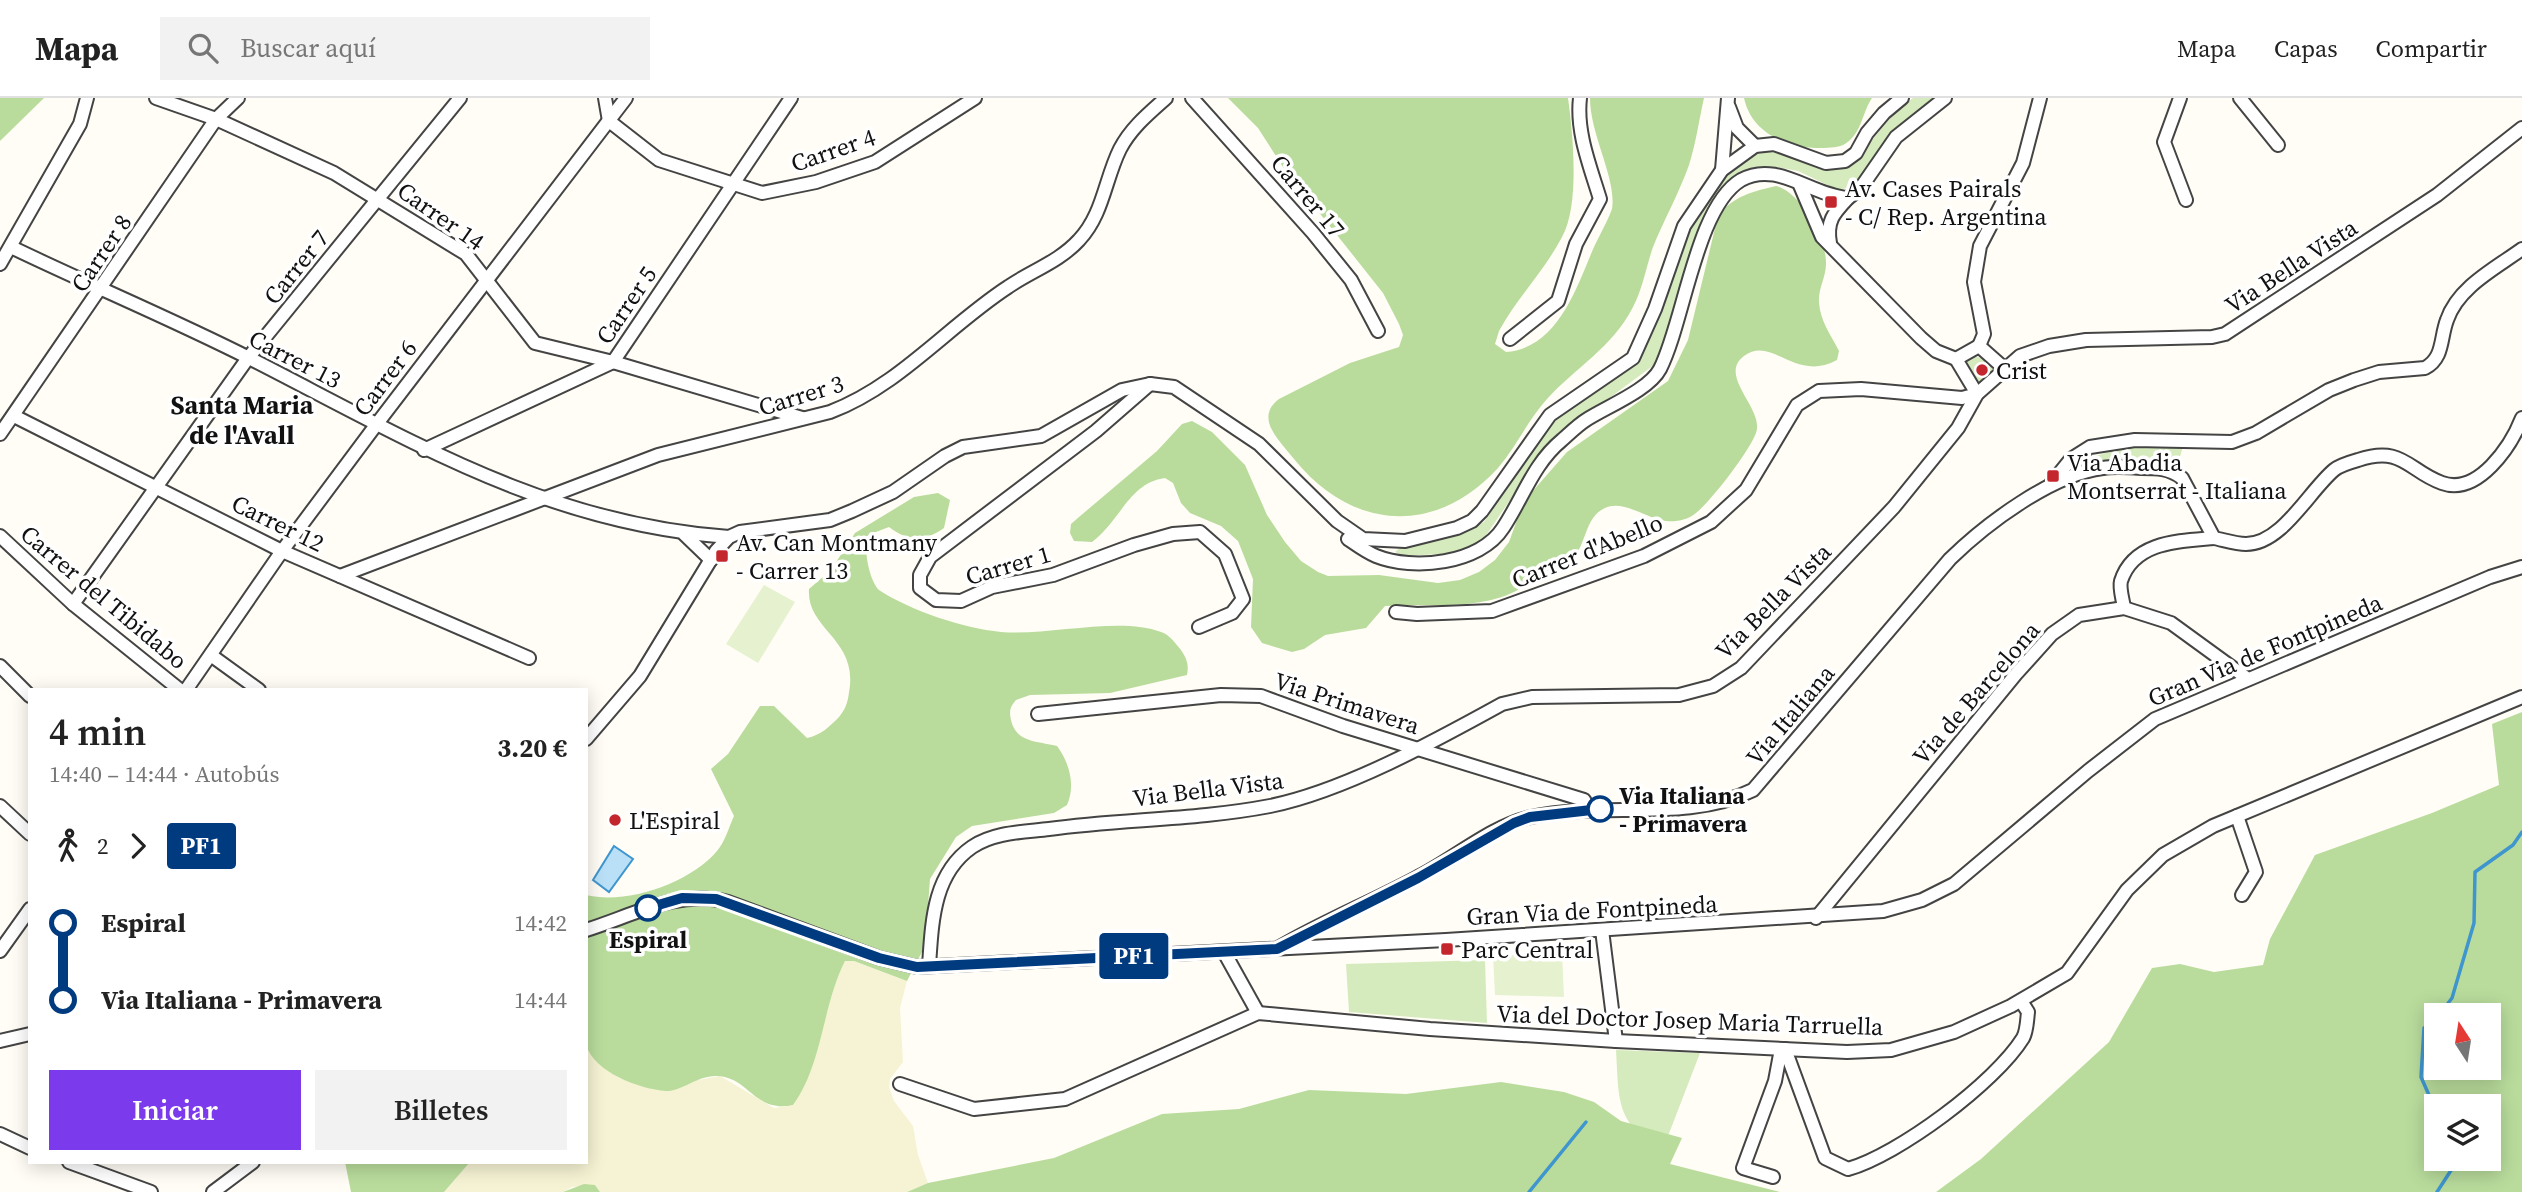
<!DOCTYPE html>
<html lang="es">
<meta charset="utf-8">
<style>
body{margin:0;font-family:"Source Serif 4",serif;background:#f2f2f2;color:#222;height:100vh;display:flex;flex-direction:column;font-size:26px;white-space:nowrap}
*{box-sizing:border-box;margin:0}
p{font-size:23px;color:#767676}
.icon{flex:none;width:38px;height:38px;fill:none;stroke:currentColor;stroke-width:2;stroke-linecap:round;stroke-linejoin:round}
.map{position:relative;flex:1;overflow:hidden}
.drawer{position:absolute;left:28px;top:590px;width:560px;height:476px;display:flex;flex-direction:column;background:#fff;border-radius:0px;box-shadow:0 4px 18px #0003}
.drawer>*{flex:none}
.badge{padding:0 14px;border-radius:5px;font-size:24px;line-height:46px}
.needle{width:46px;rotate:348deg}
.fabs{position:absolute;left:2424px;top:905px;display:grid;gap:14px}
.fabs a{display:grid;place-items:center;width:77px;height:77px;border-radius:0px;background:#fff;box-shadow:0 4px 18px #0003;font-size:35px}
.map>.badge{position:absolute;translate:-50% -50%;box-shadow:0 0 0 4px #fff}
.legs{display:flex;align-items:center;gap:10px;height:77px;padding:0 21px;font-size:23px}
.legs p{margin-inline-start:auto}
.overview{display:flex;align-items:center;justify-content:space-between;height:119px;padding:0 21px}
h1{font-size:38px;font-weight:600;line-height:52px}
.button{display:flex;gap:14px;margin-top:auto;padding:14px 21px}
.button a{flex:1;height:80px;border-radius:0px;background:#7c3aed;color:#fff;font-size:28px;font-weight:600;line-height:80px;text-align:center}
.button a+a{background:#f2f2f2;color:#222}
ul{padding:0 21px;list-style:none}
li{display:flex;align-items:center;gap:24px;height:77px;font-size:26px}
li i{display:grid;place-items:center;width:10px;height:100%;margin:0 9px;background:currentColor}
li i::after{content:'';width:18px;height:18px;margin:-9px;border:5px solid;border-radius:50%;background:#fff}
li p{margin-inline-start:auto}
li:first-child i{background:linear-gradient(#0000 50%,currentColor 0)}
li:last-child i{background:linear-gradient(currentColor 50%,#0000 0)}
header{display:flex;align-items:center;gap:42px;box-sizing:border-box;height:98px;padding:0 35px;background:#fff;border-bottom:2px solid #e0e0e0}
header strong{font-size:33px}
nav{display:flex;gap:38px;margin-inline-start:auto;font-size:24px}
.search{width:490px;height:63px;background:#f2f2f2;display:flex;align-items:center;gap:18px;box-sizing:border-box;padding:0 24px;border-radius:0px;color:#767676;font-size:26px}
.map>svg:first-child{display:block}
.farmland{fill:#f6f3d4}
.green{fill:#d5ebbd}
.forest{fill:#b9dc9c;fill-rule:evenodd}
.pitch{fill:#e6f2cf}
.water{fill:#b9e0f7;stroke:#3f96cf;stroke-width:2}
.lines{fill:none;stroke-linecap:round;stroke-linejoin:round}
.stream{stroke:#3f96cf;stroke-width:3.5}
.street-casing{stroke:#444;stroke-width:16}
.street{stroke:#fff;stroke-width:12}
.line-1-casing{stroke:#fff;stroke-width:16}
.line-1{stroke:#003b80;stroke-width:10}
.poi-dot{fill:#c4262e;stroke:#fff;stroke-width:2.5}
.stop-1-dot{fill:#fff;stroke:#003b80;stroke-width:3.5}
.labels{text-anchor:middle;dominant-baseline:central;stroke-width:7;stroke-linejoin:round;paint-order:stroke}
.street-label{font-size:24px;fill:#111;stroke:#fff}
.poi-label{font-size:24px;fill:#111;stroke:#fff;text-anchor:start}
.stop-label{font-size:24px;font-weight:bold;fill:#111;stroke:#fff;text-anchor:start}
.neighbourhood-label{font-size:26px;font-weight:bold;fill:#111;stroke:#fff}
</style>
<header>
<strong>Mapa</strong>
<div class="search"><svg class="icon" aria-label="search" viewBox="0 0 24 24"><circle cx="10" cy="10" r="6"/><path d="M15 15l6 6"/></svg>Buscar aquí</div>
<nav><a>Mapa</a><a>Capas</a><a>Compartir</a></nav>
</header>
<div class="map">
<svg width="2522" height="1094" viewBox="0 0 2522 1094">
<rect width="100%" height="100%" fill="#fffdf5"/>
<polygon class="farmland" points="845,863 854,863 907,883 900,910 903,964 890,981 889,989 894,1003 913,1028 918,1057 928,1085 907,1094 600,1094 595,1087 572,1089 563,1094 444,1094 470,1064 586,1064 586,947 603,968 619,980 676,991 692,983 720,978 774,1010 793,1007 806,983 837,880"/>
<g class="green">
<path d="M1913,0h21l-46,41 -25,40 -11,8 -14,3 -40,-19 -21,-4 -39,9 -59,125 -25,64 -69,51 -42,36 -65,95 -21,6 -52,3 -10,-4 7,-6 49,-9 33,-15 69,-101 77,-52 10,-12c22,-50 65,-212 134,-208 23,2 50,12 73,18 25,-21 38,-50 66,-69z"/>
<polygon points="1968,258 1983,260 1997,270 1982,286 1974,280 1965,260"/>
<polygon points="2183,348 2178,366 2114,363 2072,372 2073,365 2125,349"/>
<polygon points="1485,862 1487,925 1349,914 1346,866"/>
<path d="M1616,952l84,3 -37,96c-48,-24 -44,-50 -47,-99z"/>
</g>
<g class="forest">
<polygon points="0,0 44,0 0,43"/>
<path d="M1228,0h340c5,36 12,107 -6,139 -17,33 -45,61 -63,94l-4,13 11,8c49,-4 68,-57 85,-98 6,-15 15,-29 21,-45 5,-30 -22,-74 -22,-111h114c-5,22 -8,45 -15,67 -10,28 -25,55 -36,82 -7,20 -10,41 -20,60 -21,41 -57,60 -86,92 -19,21 -31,48 -49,69 -63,69 -147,62 -204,-9 -15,-19 -40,-41 -15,-60l71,-36 49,-16 4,-12 -4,-11 -16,-31 -100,-126 -25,-39z"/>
<path d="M1744,0h128c-9,13 -10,32 -23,43 -8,7 -15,6 -25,7 -34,1 -72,-13 -80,-50z"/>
<path d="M1776,88c25,6 51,54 50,78 0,13 -8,25 -7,38 1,19 12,33 20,49l-2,9c-42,23 -65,-25 -93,-4 -27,20 21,53 12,77 -7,19 -45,68 -60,80 -8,7 -20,9 -30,8 -19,-2 -43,-22 -61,-13 -21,9 -18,38 -34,52 -9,7 -19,8 -29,13 -9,5 -17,13 -26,18 -39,20 -90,12 -131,15l-19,22 -41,7 -21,14 -12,3 -30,-9 -11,-16 2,-48 -15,-38 -17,-15 -31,-13 -9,-10 -8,-20 -8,-5c-36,5 -44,42 -73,64l-18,-1 -4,-8 1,-9 8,-7 78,-66 25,-27 10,-3 20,11 33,33 22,50 18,27 16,19 17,11 10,4 51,-1 59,8 22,-3 19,-8 16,-12 14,-18 15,-41 43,-49 101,-71 20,-41 30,-124c15,-20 36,-25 58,-30z"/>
<path d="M938,395l12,7 -6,28c-20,14 -35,14 -55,-1l-21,8c-5,13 1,45 11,55 32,21 84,38 122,42 47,4 119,-16 160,0 9,3 14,11 20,18 6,9 8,15 6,25l-77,18 -80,2 -14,5c-6,7 -7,11 -5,20 5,23 27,21 46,26 12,16 19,39 10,59l-13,8 -82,13 -16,11 -26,42 -5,67 -18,35 -53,-20h-9c-23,45 -22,103 -52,144 -39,8 -44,-28 -76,-29 -19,-1 -34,15 -51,15 -26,-2 -71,-18 -80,-46 -3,-10 0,-27 0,-37 0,-38 0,-75 0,-113 41,10 104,-12 131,-44 8,-9 12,-24 17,-35l-23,-47 17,-15 32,-48h14l33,32c14,-3 22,-11 32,-21 6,-7 9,-15 10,-25 10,-53 -43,-62 -40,-103l22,-19 24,-37 59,-36z"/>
<path d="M2522,614v480h-586l45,-33 128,-117 43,-74 28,-4 34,8 49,-7 7,-26 45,-84 117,-42 67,-28 -7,-61zM2436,917h52v53h-52zM2436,1008h52v52h-52z"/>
<polygon points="1501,984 1564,994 1594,1004 1621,1023 1682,1040 1670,1066 1780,1094 907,1094 928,1085 1054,1060 1162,1016 1239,1011 1309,992 1406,996"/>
<polygon points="345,1064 470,1064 444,1094 351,1094"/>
<polygon points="584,1086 595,1087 600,1094 563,1094"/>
</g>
<g class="pitch">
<polygon points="764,487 795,504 758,565 726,546"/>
<polygon points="1562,855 1564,899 1495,897 1493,858"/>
</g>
<polygon class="water" points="614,748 633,761 609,794 593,782"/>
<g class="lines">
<g class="stream">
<polyline points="2439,917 2452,900 2474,825 2475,774 2513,747 2522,734"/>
<polyline points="2436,919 2424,930 2421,979 2436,1013"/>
<polyline points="1529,1094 1586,1024"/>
<polyline points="2437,1094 2459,1060"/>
</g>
<defs>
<g id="street">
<polyline points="156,0 216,21 334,75 466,156 535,245 613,264 802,320"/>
<polyline points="605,0 609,23 659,62 762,95 816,84 875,64 975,0"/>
<polyline points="1192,0 1313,135 1351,182 1378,233"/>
<polyline points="2180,0 2164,44 2186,102"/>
<polyline points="2240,0 2278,47"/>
<polyline points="1729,9 1737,30 1755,48"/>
<polyline points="1722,72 1728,0"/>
<polyline points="1799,85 1822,139 1921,240 1936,253 1956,261"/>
<path d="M1830,145c-4,-22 4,-30 18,-45"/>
<path d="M11,149c79,38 161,72 240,112 159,81 295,165 478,178"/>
<polyline points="0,166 80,26 87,0"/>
<path d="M1510,241l48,-38 18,-57 24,-45c-10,-33 -24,-67 -20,-101"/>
<polyline points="1979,248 1984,236 1974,184 1980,148 2023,65 2040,0"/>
<polyline points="1150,286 1096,333 930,459 920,477 920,490 936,502 961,503 992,489 1053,477 1134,447 1173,436 1200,434 1225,456 1243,501 1232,515 1199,529"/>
<polyline points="14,318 282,453 529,560"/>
<polyline points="0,336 216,21 238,0"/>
<polyline points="424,352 613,264 791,0"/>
<path d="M2050,387l21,-26 19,-12 45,-7 97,2 24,-9 73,-43 25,-10 25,-8 46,-4c19,-10 15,-30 22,-48 11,-33 49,-52 75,-71"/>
<polyline points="684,436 711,462"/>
<polyline points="0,438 73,506 180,592"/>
<path d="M1348,441c9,6 18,13 28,17 37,15 104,8 127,-28 20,-30 30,-64 59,-88 8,-7 16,-15 24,-20 20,-13 63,-30 74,-51 24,-47 36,-162 81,-189 36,-20 69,15 107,18l12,-9 36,-52 49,-39"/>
<path d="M340,478l318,-121 172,-43c69,-26 118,-86 178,-125 23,-16 51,-25 71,-47 24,-25 26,-61 41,-91 11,-21 28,-35 46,-51"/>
<polyline points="73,506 248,260 460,0"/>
<path d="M2124,510c-1,-8 -5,-20 -3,-27 13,-40 59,-40 93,-43"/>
<polyline points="1396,514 1417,516 1492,513 1644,458 1711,424 1746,392 1797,307 1819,293 1861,291 1962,300 1977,296 1956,261 1979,248 2005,271"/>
<polyline points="212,558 259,592"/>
<polyline points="0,568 30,598"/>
<polyline points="186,592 282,453 376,327 626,0"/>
<polyline points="1038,616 1221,597 1261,598 1343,628 1584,702 1589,711"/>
<polyline points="586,641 640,578 716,453 729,439 740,434 830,422 852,413 893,394 945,358 963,349 1041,338 1122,292 1150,286 1174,289 1259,346 1337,423 1363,441 1405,443 1457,430 1472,423 1482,413 1550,317 1633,260 1655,211 1684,128 1722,72 1755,48 1774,46 1826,65 1845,63 1856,55 1867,35 1884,15 1902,0"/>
<polyline points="0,708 30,736"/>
<polyline points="2237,718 2256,774 2242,797"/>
<polyline points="1816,820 2016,576 2052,536 2079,517 2124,510 2171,525 2248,581"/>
<path d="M586,832c48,-15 92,-41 142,-28l151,56 38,9 529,-27 437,-29 39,-11 32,-16 134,-113 67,-52 335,-142 32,-10"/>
<polyline points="1602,832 1616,943"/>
<path d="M1280,849c44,-26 92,-45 138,-70 36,-18 73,-51 113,-60 72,-16 155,6 222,-27l197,-231c36,-35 102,-85 153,-91 12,-2 25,-1 38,0 16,0 28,0 41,10l32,60c10,2 22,6 32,6 36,0 63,-53 88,-74 6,-5 17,-8 24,-10 45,-15 50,11 84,23 36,13 69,-37 80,-65"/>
<polyline points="0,853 30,811"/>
<polyline points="1224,854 1258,915"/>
<path d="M929,868c3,-44 4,-92 43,-119 22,-15 52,-15 77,-18 73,-10 148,-9 221,-23 74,-15 165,-65 232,-102l30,-7 147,-2 34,-9 28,-18 153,-161 64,-79 19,-34 43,-38 29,-10 37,-6 126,-3 13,-3 212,-139 85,-67"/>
<polyline points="0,943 30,936"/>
<path d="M1785,951l40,109 23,11c50,-14 147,-86 175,-131 4,-7 4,-18 5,-26l-7,-11"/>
<polyline points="900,986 974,1011 1065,1001 1258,915 1430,931 1616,943 1847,954 1891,952 1954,934 2011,908 2067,875 2127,792 2163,757 2213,728 2522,599"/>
<polyline points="0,1036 30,1050"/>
<polyline points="69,1064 151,1094"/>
<polyline points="1773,1079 1743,1070 1775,983 1781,951"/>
<polyline points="213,1094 253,1064"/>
</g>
</defs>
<use href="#street" class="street-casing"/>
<use href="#street" class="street"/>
</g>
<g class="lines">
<defs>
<polyline id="line-1" points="648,810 682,800 716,801 879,860 917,869 1277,851 1418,780 1514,725 1530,719 1600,711"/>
</defs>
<use href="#line-1" class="line-1-casing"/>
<use href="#line-1" class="line-1"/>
</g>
<g class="poi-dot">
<rect x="1824" y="97" width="14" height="14" rx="3.5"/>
<circle cx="1982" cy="272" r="7"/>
<rect x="2046" y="371" width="14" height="14" rx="3.5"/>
<rect x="715" y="451" width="14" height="14" rx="3.5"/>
<circle cx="615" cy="722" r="7"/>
<rect x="1440" y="844" width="14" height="14" rx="3.5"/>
</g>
<g class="stop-1-dot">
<circle cx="1600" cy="711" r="12"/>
<circle cx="648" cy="810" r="12"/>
</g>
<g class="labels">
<g class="street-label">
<text transform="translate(833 52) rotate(-19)">Carrer 4</text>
<text transform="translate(1308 98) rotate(50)">Carrer 17</text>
<text transform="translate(441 118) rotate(35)">Carrer 14</text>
<text transform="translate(101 155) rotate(-56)">Carrer 8</text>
<text transform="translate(2291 168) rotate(-33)">Via Bella Vista</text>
<text transform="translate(296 169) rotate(-51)">Carrer 7</text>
<text transform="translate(626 207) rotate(-56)">Carrer 5</text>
<text transform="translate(295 261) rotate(27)">Carrer 13</text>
<text transform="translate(385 280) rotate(-53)">Carrer 6</text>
<text transform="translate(801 297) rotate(-17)">Carrer 3</text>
<text transform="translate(278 425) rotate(26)">Carrer 12</text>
<text transform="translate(1587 453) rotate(-22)">Carrer d'Abello</text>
<text transform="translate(1008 467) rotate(-16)">Carrer 1</text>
<text transform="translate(104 499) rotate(40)">Carrer del Tibidabo</text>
<text transform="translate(1773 503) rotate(-45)">Via Bella Vista</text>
<text transform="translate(2265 552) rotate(-23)">Gran Via de Fontpineda</text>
<text transform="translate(1976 595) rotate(-49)">Via de Barcelona</text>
<text transform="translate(1347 605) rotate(18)">Via Primavera</text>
<text transform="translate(1790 617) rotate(-50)">Via Italiana</text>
<text transform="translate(1208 691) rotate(-7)">Via Bella Vista</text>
<text transform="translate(1592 812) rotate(-3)">Gran Via de Fontpineda</text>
<text transform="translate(1690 922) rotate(2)">Via del Doctor Josep Maria Tarruella</text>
</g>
<g class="poi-label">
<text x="1845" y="90">Av. Cases Pairals<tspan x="1845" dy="28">- C/ Rep. Argentina</tspan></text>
<text x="1996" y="272">Crist</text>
<text x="2067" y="364">Via Abadia<tspan x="2067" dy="28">Montserrat - Italiana</tspan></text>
<text x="736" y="444">Av. Can Montmany<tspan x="736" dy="28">- Carrer 13</tspan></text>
<text x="629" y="722">L'Espiral</text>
<text x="1461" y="851">Parc Central</text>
</g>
<g class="stop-label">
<text x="1619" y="697">Via Italiana<tspan x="1619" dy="28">- Primavera</tspan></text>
<text x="648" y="841" text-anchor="middle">Espiral</text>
</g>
<g class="neighbourhood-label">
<text x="242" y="307">Santa Maria<tspan x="242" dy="30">de l'Avall</tspan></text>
</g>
</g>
</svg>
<div class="fabs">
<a><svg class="needle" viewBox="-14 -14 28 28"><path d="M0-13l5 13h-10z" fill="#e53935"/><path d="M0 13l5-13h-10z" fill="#767676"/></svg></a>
<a><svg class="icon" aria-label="layers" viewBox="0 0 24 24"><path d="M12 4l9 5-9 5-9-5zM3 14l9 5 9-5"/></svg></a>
</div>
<b class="badge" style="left:1134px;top:858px;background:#003b80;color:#fff">PF1</b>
<section class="drawer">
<div class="overview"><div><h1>4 min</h1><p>14:40 – 14:44 · Autobús</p></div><b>3.20 €</b></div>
<div class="legs"><svg class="icon" aria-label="walk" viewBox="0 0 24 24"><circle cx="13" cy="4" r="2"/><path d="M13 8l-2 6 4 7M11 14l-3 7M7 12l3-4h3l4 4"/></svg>2<svg class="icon" aria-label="forward" viewBox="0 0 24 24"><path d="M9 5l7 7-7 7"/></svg><b class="badge" style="background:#003b80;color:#fff">PF1</b></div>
<ul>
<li><i style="color:#003b80"></i><b>Espiral</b><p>14:42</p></li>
<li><i style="color:#003b80"></i><b>Via Italiana - Primavera</b><p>14:44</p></li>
</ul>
<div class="button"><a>Iniciar</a><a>Billetes</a></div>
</section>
</div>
